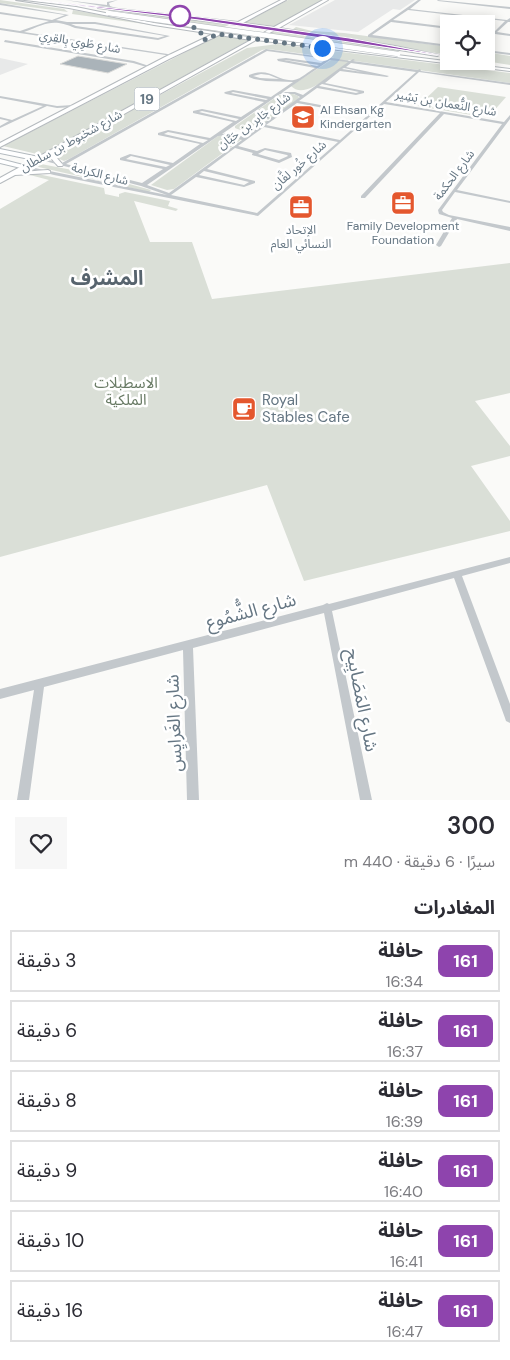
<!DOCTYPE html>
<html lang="ar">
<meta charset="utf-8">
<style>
body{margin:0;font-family:"DM Sans","Noto Sans Arabic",sans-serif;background:#f7f7f7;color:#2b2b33;direction:rtl;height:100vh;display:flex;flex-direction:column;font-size:19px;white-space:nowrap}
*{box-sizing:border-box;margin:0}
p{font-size:16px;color:#7c7c81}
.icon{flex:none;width:28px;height:28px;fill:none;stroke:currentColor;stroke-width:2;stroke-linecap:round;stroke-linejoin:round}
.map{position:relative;height:800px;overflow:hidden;direction:ltr}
.drawer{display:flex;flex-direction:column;background:#fff;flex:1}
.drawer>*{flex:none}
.badge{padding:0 10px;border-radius:8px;font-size:18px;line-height:32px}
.controls{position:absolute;left:440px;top:15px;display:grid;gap:10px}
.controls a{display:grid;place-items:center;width:55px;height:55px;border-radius:0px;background:#fff;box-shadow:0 2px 12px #0003;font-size:25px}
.you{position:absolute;width:25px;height:25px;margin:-12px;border:4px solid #fff;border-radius:50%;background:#1a73e8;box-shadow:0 0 0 8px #1a73e833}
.map>.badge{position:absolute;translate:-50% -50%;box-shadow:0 0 0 2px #fff}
h2{padding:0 15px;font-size:19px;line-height:45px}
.round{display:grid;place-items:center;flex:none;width:52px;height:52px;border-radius:0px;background:#f7f7f7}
.head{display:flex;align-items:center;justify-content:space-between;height:85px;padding:0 15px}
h1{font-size:24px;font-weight:600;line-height:38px}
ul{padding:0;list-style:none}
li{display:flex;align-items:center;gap:15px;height:62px;margin:0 10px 8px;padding:0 5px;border:2px solid #e1e1e2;border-radius:0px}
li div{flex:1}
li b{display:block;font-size:19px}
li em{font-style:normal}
li .badge{min-width:55px;font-weight:700;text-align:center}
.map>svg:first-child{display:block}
.built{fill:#e8e9e9}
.green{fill:#dadfd7}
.building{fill:#aab3b9;stroke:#dcdcda}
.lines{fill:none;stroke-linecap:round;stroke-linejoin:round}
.secondary-casing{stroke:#b3babf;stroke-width:2}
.primary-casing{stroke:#b5babe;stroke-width:2}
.street{fill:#c3c8cc;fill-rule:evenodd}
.secondary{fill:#fff;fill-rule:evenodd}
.primary{fill:#fff;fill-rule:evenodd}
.primary-bridge-casing{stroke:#b5babe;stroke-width:5.5;stroke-linecap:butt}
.primary-bridge{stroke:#fff;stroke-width:4.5}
.line{fill:#8e44ad;stroke:#fff}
.walk{stroke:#657683;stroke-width:5;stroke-dasharray:0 9}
.stop-dot{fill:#fff;stroke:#8e44ad;stroke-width:2.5}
.labels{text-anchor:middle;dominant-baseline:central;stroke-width:5;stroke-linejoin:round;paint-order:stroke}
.far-street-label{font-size:12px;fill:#657683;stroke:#fff}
.far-poi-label{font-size:12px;fill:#657683;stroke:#fff}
.shield{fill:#fff;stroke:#939fa8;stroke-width:1}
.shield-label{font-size:14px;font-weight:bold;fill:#657683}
.park-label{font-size:15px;fill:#687a64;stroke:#fff}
.poi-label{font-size:15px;fill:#657683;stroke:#fff;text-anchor:start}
.near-street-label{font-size:18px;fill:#657683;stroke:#fff}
.district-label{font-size:20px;font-weight:bold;fill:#57646e;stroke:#fff}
</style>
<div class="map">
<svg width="510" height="800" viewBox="0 0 510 800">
<rect width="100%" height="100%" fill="#fafaf8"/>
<g class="built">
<polygon points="335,0 415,0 400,10 393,9 358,32 289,25"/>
<polygon points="0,58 28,64 0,75"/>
</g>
<g class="green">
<polygon points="0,0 64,9 68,12 0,3"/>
<polygon points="288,0 322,0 273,28 242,24"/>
<polygon points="73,10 166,27 72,14"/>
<polygon points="130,12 231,24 214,32 119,16"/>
<polygon points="296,27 312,31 344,33 449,47 449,55 292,30"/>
<polygon points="275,30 401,50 395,55 259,39"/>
<polygon points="219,35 251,39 41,155 3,146"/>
<path d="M278,44l232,29v10l-162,-23 1,2c-13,9 -44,39 -58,24l43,-28 -66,-9 -6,1 -193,109 -5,2 -9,-4v-3c18,-13 38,-19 56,-30l-1,-2 137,-74z"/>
<polygon points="486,52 510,56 510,65 485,61"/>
<polygon points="438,87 506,97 492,113 478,116 418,106"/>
<path d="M291,93l7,3 1,2c-17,12 -43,41 -64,30v-2l44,-31z"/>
<polygon points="231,135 242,139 174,189 167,190 151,185 218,136"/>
<polygon points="41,164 93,174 151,190 149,192 34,166"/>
<polygon points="33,173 104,188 105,194 119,197 119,194 125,192 170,201 168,206 178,209 176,211 134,201 150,242 192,242 212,299 510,263 510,393 475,401 510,446 510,456 471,466 510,521 510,531 304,581 267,485 0,557 0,209 49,180 26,174"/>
</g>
<g class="building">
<polygon points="78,56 127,64 108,73 60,64"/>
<polygon points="251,402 255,411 236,414 232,405"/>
</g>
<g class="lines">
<defs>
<g id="secondary">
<polygon points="0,149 39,157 42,159 39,161 0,153"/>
<polygon points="0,159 27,166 28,167 25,169 0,163"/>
</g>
<polygon id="primary" points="16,0 76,7 154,23 255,38 270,29 98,8 100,7 238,22 281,0 286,0 243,23 274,27 323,0 328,0 279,28 395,46 439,55 437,56 275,30 260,38 510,69 510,71 256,40 58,151 56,157 63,165 62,166 58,166 50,157 50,156 21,172 48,170 50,171 50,173 15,175 0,183 0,178 251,40 219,35 169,59 0,147 0,143 165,57 213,34 154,25 69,8"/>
</defs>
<use href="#secondary" class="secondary-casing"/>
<use href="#primary" class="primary-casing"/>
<g class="street">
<polygon points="65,0 107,5 107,2 118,0 109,3 110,6 122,10 121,11 109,7"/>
<polygon points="418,0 421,0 410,9 507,20 510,18 510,22 508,22 497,32 510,34 510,36 495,34 486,42 486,39 492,34 486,33 486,31 494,32 505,21 408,10 393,20 449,27 449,29 391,22 372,35 449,45 449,47 368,37 368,35"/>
<polygon points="437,0 510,7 510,9 438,1"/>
<path d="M0,3l69,12 -13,5 11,2h28l75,14 -12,4 -83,-12c-23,-10 -29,-4 -51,4l150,23 -2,1 -172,-26v-2l20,3 29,-10 -49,-7v-2l52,8 13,-5 -65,-10zM71,24h24l70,12 -7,2 -82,-12z"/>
<polygon points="5,40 134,61 152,67 150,68 133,63 4,42"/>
<path d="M266,49l63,9 2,-1 1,1 18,3 3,-2 2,1 -2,1 65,9 2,-1 1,2 89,12v2l-91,-13 -33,30 118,20 6,-7v4l-53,71 53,11v2l-55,-11 -13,18 1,2 6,3 61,12v4l-53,-12 -16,27 -2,1 -3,-2 16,-27 -13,-4 -1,-4 64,-86 -58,-10 -79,84h-4v-2l79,-83 -56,-9 -126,112 -204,-41 -31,-8 2,-1 142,29 -26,-9 -104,-27 2,-1 23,5zM267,51l60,8 -6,4 -35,-5 -9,1 1,2 37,7c-6,3 -14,11 -21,12 -17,2 -24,-14 -45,-5v2l5,2 12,2 27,1 -22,15 -38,-7 -8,2 -1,1 2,1 38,8 -23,15 -39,-8 -9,2v2l40,9 -23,16 -42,-8 -10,3v2l42,9 -27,19 -43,-9 -10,4v2l43,9 -21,14 -76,-19zM284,60h2l33,5 -2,1zM330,60l18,2 -45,33 -8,-3h-12zM351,63l65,9 -47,42 -70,-13 18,-13 39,7 8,-2v-2l-39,-8 15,-12 47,6 2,-1 -43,-9zM344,68l18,4 -20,-3zM261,74l8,1 10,4 -19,-1 -7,-2zM322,84l37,8 -3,1 -37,-7zM233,92l35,7 -2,1 -35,-7zM280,94h14l6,3 -55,40 -15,-4 -8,1zM297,103l70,13 -27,24 -74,-15zM202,111l37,8 -3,2 -37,-9zM264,127l74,15 -81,71 -86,-18 25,-18 48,10 11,-4v-2l-48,-12 28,-21 18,5 -1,1v1l27,8 13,-6 -1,-4 -26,-5 -8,3 -19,-5zM168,132l40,8 -5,3 -39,-9zM230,135l12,5 -73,53 -22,-8 71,-49zM265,150l22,5 1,1 -9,4 -21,-6zM131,156l39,9 -4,2 -40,-8zM204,171l45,11 -5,3 -45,-10z"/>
<polygon points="486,50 510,53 510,55 486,52"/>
<polygon points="0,96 57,106 73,105 75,106 73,107 57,108 47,106 0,128 0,126 9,121 0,119 0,117 12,120 43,106 0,98"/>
<polygon points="510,557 510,563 462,576 510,704 510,723 506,721 505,718 454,578 332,611 372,800 360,800 324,613 193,648 199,800 187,800 183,650 44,687 29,800 17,800 34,690 0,699 0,689 323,605 327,603 329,604"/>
</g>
<use href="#secondary" class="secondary"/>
<use href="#primary" class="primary"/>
<defs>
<polyline id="primary-bridge" points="108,13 398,54"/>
</defs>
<use href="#primary-bridge" class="primary-bridge-casing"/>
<use href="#primary-bridge" class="primary-bridge"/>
</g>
<polygon class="line" points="33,0 199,17 349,38 451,57 199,20"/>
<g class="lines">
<polyline class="walk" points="180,16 202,34 204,40 218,34 322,48"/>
</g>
<defs>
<symbol id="school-square" viewBox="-11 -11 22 22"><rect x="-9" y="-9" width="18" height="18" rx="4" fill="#e4572e" stroke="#fff"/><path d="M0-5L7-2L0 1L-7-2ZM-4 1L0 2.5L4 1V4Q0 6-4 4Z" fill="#fff"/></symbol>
<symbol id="office-square" viewBox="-11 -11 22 22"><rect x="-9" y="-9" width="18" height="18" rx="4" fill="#e4572e" stroke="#fff"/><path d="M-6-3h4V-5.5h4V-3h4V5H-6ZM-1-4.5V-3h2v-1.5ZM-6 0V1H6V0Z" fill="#fff"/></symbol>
<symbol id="cafe-square" viewBox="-11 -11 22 22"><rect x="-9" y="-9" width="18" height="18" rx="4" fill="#e4572e" stroke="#fff"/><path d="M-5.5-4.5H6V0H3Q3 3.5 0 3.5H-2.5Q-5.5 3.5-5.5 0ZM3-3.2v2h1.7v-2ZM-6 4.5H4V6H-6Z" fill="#fff"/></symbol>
</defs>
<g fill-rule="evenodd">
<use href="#school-square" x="289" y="103" width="28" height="28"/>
<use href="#office-square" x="389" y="189" width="28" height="28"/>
<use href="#office-square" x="287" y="193" width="28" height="28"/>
<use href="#cafe-square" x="230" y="395" width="28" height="28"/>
</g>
<circle class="stop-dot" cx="180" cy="16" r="10"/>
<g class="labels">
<g class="far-street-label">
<text transform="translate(80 42) rotate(10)">شارع طَوِي بِالقِرِي</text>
<text transform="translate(446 103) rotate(10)">شارع النُّعمان بن بَشِير</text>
<text transform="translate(254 121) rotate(-36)">شارع جَابِر بن حَيَّان</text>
<text transform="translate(71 141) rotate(-29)">شارع شخبوط بن سلطان</text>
<text transform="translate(299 165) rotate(-41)">شارع خُور لفَّان</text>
<text transform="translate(100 174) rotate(14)">شارع الكرامة</text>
<text transform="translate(454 175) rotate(-53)">شارع الحكمة</text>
</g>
<g class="far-poi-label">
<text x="320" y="110" text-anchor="start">Al Ehsan Kg<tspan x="320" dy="14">Kindergarten</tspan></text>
<text x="403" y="226">Family Development<tspan x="403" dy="14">Foundation</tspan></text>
<text x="301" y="230">الإتحاد<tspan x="301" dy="14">النسائي العام</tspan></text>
</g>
<rect class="shield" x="134.5" y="87.5" width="25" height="23" rx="4"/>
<g class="shield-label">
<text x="147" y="99">19</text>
</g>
<g class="park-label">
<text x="126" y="383">الاسطبلات<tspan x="126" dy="17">الملكية</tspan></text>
</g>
<g class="poi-label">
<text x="262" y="400">Royal<tspan x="262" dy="17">Stables Cafe</tspan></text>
</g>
<g class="near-street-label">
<text transform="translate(251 611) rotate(-15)">شارع الشُّمُوع</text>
<text transform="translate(362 700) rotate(79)">شارع المَصَابِيح</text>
<text transform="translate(174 723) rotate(-92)">شارع الغَرايِس</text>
</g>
<g class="district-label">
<text x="107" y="278">المشرف</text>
</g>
</g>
</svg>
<div class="controls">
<a><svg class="icon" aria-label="locate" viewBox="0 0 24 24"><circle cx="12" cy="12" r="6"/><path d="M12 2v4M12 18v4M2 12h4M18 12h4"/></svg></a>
</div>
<div class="you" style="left:322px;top:48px"></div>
</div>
<section class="drawer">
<div class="head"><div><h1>300</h1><p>سيرًا · 6 دقيقة · 440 m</p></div><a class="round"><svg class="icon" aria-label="heart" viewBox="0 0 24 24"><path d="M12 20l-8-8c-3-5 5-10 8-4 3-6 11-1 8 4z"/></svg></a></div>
<h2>المغادرات</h2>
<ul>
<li><span class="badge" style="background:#8e44ad;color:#fff">161</span><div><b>حافلة</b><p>16:34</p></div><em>3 دقيقة</em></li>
<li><span class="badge" style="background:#8e44ad;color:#fff">161</span><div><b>حافلة</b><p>16:37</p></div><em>6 دقيقة</em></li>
<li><span class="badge" style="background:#8e44ad;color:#fff">161</span><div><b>حافلة</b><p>16:39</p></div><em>8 دقيقة</em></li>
<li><span class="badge" style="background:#8e44ad;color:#fff">161</span><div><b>حافلة</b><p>16:40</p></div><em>9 دقيقة</em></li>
<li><span class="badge" style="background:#8e44ad;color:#fff">161</span><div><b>حافلة</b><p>16:41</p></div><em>10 دقيقة</em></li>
<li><span class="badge" style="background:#8e44ad;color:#fff">161</span><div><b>حافلة</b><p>16:47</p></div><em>16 دقيقة</em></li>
</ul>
</section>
